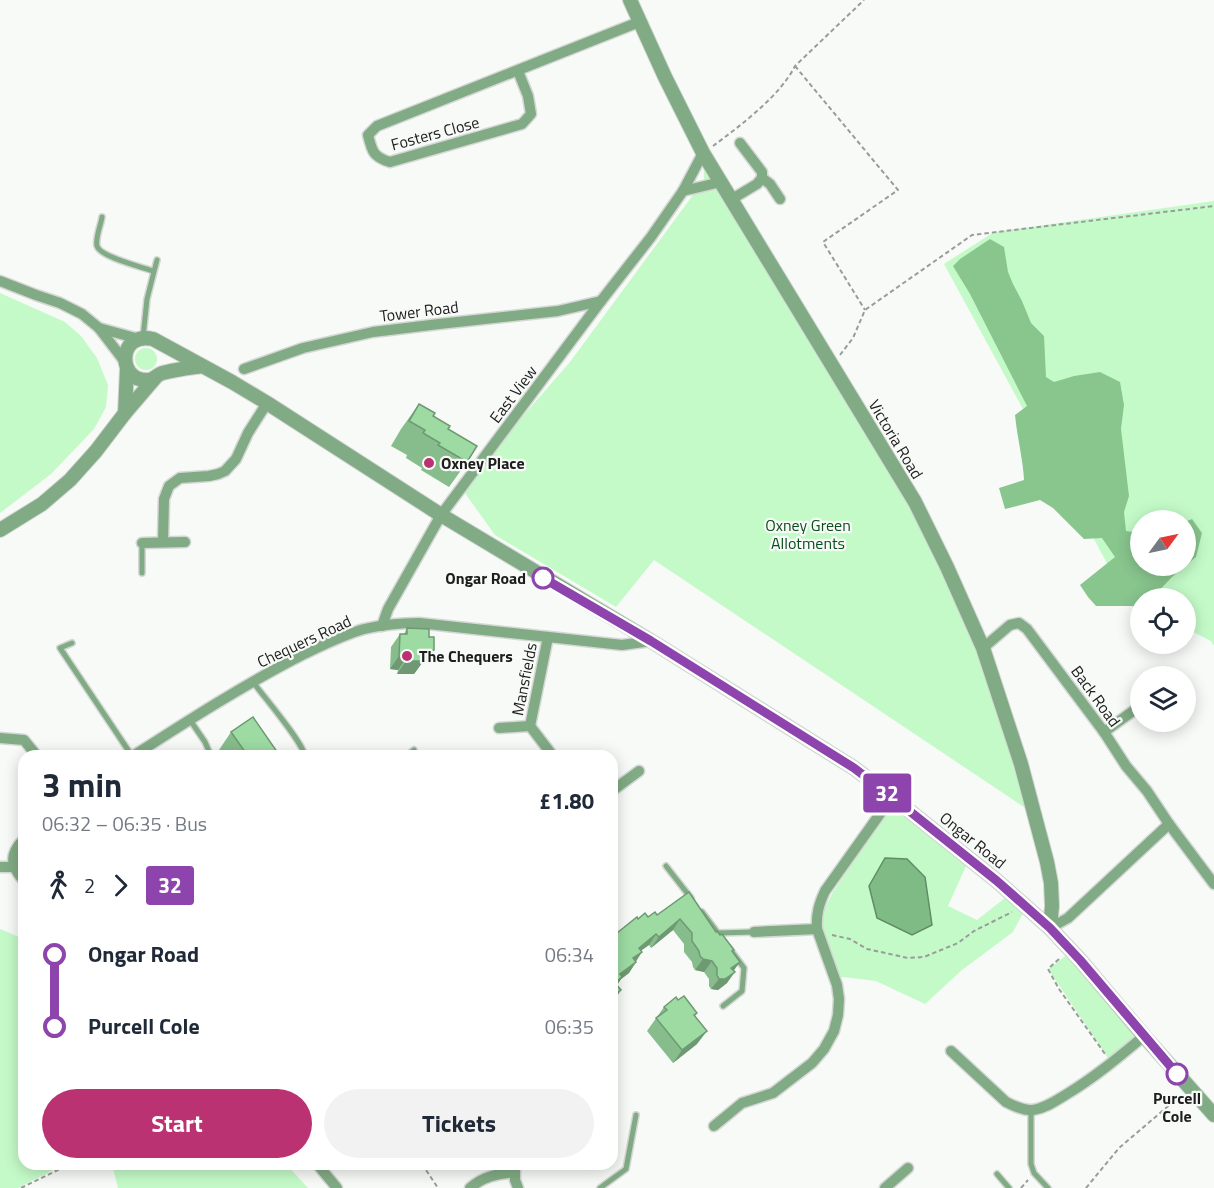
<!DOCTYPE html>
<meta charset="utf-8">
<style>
body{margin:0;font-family:"Titillium Web",sans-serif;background:#f2f2f3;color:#1f2937;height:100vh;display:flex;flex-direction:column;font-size:22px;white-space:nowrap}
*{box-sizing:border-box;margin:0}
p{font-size:20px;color:#747a83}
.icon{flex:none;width:33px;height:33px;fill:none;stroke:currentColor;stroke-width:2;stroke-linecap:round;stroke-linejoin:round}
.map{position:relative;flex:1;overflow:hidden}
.drawer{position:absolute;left:18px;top:750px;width:600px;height:420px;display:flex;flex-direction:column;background:#fff;border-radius:18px;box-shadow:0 3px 15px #0003}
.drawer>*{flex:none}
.badge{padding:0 12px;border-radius:4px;font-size:21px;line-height:39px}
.needle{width:39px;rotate:57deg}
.controls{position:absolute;left:1130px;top:510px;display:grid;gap:12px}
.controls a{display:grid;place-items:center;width:66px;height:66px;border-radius:50%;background:#fff;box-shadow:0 3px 15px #0003;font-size:30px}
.map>.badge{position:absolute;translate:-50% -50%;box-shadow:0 0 0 3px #fff}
.legs{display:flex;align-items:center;gap:9px;height:66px;padding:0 24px;font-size:20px}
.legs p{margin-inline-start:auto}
.head{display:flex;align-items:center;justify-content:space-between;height:102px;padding:0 24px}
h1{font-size:33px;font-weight:700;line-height:45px}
.cta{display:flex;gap:12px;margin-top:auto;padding:12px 24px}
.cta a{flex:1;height:69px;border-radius:36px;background:#ba3271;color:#fff;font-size:24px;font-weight:700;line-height:69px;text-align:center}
.cta a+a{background:#f2f2f3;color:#1f2937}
ul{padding:0 24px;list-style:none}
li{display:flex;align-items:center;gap:21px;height:72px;font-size:22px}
li i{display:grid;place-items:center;width:9px;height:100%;margin:0 8px;background:currentColor}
li i::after{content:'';width:15px;height:15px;margin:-8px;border:4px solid;border-radius:50%;background:#fff}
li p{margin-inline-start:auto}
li:first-child i{background:linear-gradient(#0000 50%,currentColor 0)}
li:last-child i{background:linear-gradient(currentColor 50%,#0000 0)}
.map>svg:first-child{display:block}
.green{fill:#c4fac8;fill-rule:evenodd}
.forest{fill:#88c68e}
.water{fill:#7fbb85;stroke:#618c66;stroke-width:1.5}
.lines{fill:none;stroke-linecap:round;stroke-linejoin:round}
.service-casing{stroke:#d4d7d4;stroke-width:8}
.minor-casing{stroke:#d4d7d4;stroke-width:13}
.tertiary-casing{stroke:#d4d7d4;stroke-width:16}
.path{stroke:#9a9c9a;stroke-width:2;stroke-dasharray:4.5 3;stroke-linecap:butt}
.service{stroke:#81ab84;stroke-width:5}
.minor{stroke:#81ab84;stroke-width:10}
.tertiary{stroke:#81ab84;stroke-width:14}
.wall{fill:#87bc8c}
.shaded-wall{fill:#6e9972}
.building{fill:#9ddba3;stroke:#6e9972;stroke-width:1.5}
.line-1-casing{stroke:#fff;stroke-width:14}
.line-1{stroke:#8e44ad;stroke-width:9}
.poi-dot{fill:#ba3271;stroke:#f7faf7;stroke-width:2}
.stop-1-dot{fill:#fff;stroke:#8e44ad;stroke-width:3}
.labels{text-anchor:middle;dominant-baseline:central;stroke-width:4.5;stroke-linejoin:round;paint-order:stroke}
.street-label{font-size:16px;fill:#1c1d1c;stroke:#f7faf7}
.poi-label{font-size:16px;font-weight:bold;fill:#1c1d1c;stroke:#f7faf7;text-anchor:start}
.park-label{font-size:16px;fill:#0a4e1c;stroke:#f7faf7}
.stop-label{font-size:16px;font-weight:bold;fill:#1c1d1c;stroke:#f7faf7;text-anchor:end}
</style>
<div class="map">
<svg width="1214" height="1188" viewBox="0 0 1214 1188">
<rect width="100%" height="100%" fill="#f7faf7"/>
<g class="green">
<polygon points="703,153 947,567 1036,815 654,560 616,607 495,535 467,496 462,486 570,362 704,180"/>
<path d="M1214,201v445l-3,-5 -26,-13v-30h-59l-182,-334 50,-32zM1140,520h45v46h-45z"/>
<polygon points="0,293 65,322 81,336 97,358 108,385 106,407 94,429 51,474 0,513"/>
<circle cx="146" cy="359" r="11"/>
<polygon points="893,802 927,830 966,866 948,906 977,920 1005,898 1023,913 1013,932 962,970 925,1004 876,981 834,976 821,916 833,892"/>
<polygon points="0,929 24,939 24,1164 65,1164 18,1188 0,1188"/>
<polygon points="1072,951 1143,1036 1110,1061 1048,969"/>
<polygon points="112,1164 286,1164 308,1188 118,1188"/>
</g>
<path class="forest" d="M990,239l14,8 4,25 5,12 9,17 9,22 13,13 2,41 8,5 20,-6 26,-4 20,10 4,23 -3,24 8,67 -5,16 2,19 14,2v33h45v-44l7,-3 10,14 -6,24 -24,20 -20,21h-12v14l-7,-6h-37l-8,-9 -8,-12 35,-28 -13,-19 -18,1 -31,-31 -13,-8 -35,9 -6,-21 25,-8c-1,-21 -7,-43 -9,-65l12,-9 -57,-112 -17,-28 7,-7z"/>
<polygon class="water" points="885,858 907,859 925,877 932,925 912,935 877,918 869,886"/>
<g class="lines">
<defs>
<g id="service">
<path d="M102,217c-1,8 -7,21 -5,29 3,11 45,21 56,25"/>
<polyline points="143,337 147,299 157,260"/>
<polyline points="142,543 142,573"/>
<polyline points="72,643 60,648 132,756"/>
<path d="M253,682c11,15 49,59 52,74"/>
<polyline points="190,720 205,742 211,756"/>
<polyline points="406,756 414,750"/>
<polyline points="666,866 691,898"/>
<polyline points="702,912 720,936"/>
<polyline points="718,933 754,932"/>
<polyline points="723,1006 742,991 744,968 729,948"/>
<polyline points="1031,1110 1031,1164 1034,1173 1048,1188"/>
<polyline points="997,1174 1009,1188"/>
<polyline points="600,1188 626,1169 636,1115"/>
</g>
<g id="minor">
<path d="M518,71l10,25 3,18 -9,10 -132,38c-17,-5 -18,-11 -22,-27l9,-9 262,-104"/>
<polyline points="762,178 770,184 780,199"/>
<polyline points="683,191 721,182"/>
<polyline points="732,199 757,184 762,178 762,172 740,143"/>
<polyline points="0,281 36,295 60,303 82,314 99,328 125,362"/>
<polyline points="99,328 139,339"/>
<polyline points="244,369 303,348 373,332 439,324 558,311 601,301"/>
<polyline points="163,542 164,499 169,486 180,478 209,476 218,474 225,471 236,459 248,433 267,403"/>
<polyline points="142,543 185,542"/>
<polyline points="382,626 388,609 441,515 601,301 651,237 683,191 703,153"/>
<polyline points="983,648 1010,625 1019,623 1027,629 1104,732 1126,766 1147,791 1169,824 1214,884"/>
<polyline points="530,726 548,637"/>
<polyline points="499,728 530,726 553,756"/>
<polyline points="1104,732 1140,706"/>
<polyline points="0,738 24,740 37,756"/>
<path d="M133,756c56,-36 112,-72 171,-102 19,-9 39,-19 60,-25 17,-4 36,-6 55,-6l203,22 29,-4"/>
<polyline points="612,791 639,771"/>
<path d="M24,839c-15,15 -14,27 0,42"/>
<polyline points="0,867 14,867"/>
<polyline points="1050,928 1068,918 1169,824"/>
<path d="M754,932l63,-3c-1,-15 2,-25 8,-38l67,-94"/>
<path d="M951,1051l55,51c8,4 18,9 27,8 13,-2 24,-10 34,-16 28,-17 52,-37 77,-58"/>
<polyline points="714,1126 742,1103 773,1093 812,1063 824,1049 834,1031 838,1015 839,999 837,985 817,929"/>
<polyline points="317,1164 337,1188"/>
<polyline points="515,1164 515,1180 518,1188"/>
<path d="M470,1188c14,-12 27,-14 45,-16"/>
<polyline points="885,1188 908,1168"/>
</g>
<g id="tertiary">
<polyline points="630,0 665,77 703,153 915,502 947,567 983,648 1021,764 1047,862 1051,883 1052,906 1050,928"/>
<path d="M202,366c-12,2 -32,4 -42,8 -4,2 -7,6 -12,6 -31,2 -31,-49 5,-41l79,43 35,21 174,112 210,126 203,127 38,29 105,84 53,47 30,32 64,76 70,79"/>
<polyline points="125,413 127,368"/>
<polyline points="0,530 42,504 70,480 96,451 125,413 155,378"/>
</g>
</defs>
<use href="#service" class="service-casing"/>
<use href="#minor" class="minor-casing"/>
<use href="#tertiary" class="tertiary-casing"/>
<g class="path">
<polyline points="795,66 898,190 823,242 865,310"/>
<path d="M713,146c27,-20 67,-50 82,-80l69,-66"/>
<polyline points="840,355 853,338 865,310 972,235 1214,206"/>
<polyline points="832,935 850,939 867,949 908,958 924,957 958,943 974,931 1012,912"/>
<polyline points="1059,959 1048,969 1059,989 1105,1054"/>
<polyline points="422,1164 438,1188"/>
<polyline points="21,1188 70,1164"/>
<polyline points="1021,1188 1028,1180"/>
<polyline points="1086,1188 1119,1148 1180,1096"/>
</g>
<use href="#service" class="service"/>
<use href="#minor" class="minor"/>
<use href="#tertiary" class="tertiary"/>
</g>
<g class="wall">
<polygon points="419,404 448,429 467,462 449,487 421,470 422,468 406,458 407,455 391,446 401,429"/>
<polygon points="407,628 434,650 425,663 422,663 414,674 397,674 398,670 390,669 391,647 400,634 404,634"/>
<polygon points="231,732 280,756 223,756 219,750"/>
<polygon points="689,892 716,932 732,952 727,983 718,990 711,989 709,986 709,979 704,972 695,970 693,967 692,962 684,952 684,944 673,930 651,948 649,945 641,950 636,961 636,962 629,973 621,979 617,985 614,1001 612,1003 612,937 638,919 657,915"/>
<polygon points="678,1000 697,1013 695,1016 697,1044 673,1063 647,1031 664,1007"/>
</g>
<g class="shaded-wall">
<polygon points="424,650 434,650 425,663 422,663 414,674 397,674 406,661"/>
<polygon points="399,656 407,657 398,670 390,669"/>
<polygon points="680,919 673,930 651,948 659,937"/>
<polygon points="656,934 649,945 631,958 639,948"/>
<polygon points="642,952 635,963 633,958"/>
<polygon points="703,959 712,961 704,972 695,970"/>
<polygon points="636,962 629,973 621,979 615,988 612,987 620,974"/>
<polygon points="740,962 732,973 731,968"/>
<polygon points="735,972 727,983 718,990 711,989 719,979"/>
<polygon points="621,990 614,1001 612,1003 612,997"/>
<polygon points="707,1031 697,1044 673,1063 682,1050"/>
</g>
<g class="building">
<polygon points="419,404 435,413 433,416 450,426 448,429 477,446 467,462 438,445 440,443 423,433 425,430 409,421"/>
<polygon points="407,628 429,629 429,637 434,637 434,650 424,650 423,661 406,661 407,657 399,656 400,634 407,634"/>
<polygon points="253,717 280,756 248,756 231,732"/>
<polygon points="196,752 199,756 190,756"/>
<polygon points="689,892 716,932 717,931 720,935 722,934 734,950 732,951 740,962 731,968 735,972 725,979 719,979 717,975 717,968 712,961 703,959 700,956 699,951 692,941 692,933 680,919 659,937 656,934 639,948 642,952 633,958 636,962 620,974 622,977 615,983 621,990 612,997 612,937 637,917 638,919 645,913 648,917 655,912 657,915"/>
<polygon points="684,996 697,1013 694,1015 707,1031 682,1050 656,1018 667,1010 664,1007 676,997 678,1000"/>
</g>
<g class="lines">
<defs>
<polyline id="line-1" points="543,578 651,641 854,768 892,797 997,881 1050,928 1080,960 1177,1074"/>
</defs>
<use href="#line-1" class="line-1-casing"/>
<use href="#line-1" class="line-1"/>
</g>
<g class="poi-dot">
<circle cx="429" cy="463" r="6"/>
<circle cx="407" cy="656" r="6"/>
</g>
<g class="stop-1-dot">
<circle cx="543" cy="578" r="10"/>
<circle cx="1177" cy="1074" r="10"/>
</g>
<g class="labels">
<g class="street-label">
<text transform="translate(435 133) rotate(-15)">Fosters Close</text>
<text transform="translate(419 311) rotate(-7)">Tower Road</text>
<text transform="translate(513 394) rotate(-53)">East View</text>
<text transform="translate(896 439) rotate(59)">Victoria Road</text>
<text transform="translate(304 641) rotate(-25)">Chequers Road</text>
<text transform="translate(524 679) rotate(-79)">Mansfields</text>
<text transform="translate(1096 696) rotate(54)">Back Road</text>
<text transform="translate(973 840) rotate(39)">Ongar Road</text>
</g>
<g class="poi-label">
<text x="441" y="463">Oxney Place</text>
<text x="419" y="656">The Chequers</text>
</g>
<g class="park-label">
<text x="808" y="525">Oxney Green<tspan x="808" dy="18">Allotments</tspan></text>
</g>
<g class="stop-label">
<text x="526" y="578">Ongar Road</text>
<text x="1177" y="1098" text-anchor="middle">Purcell<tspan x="1177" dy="18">Cole</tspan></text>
</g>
</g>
</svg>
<div class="controls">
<a><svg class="needle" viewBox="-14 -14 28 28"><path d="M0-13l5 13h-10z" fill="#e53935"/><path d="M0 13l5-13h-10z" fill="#747a83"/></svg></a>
<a><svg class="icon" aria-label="locate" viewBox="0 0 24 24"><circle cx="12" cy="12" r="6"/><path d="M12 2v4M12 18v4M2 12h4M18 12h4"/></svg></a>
<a><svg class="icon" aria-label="layers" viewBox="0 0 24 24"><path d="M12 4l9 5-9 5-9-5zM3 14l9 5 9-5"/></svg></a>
</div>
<b class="badge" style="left:887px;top:793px;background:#8e44ad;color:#fff">32</b>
<section class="drawer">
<div class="head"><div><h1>3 min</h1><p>06:32 – 06:35 · Bus</p></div><b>£1.80</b></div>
<div class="legs"><svg class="icon" aria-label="walk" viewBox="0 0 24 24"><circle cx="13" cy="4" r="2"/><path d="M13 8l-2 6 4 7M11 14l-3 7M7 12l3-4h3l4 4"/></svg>2<svg class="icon" aria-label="forward" viewBox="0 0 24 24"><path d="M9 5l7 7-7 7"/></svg><b class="badge" style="background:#8e44ad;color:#fff">32</b></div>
<ul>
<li><i style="color:#8e44ad"></i><b>Ongar Road</b><p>06:34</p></li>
<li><i style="color:#8e44ad"></i><b>Purcell Cole</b><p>06:35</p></li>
</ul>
<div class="cta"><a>Start</a><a>Tickets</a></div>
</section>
</div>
